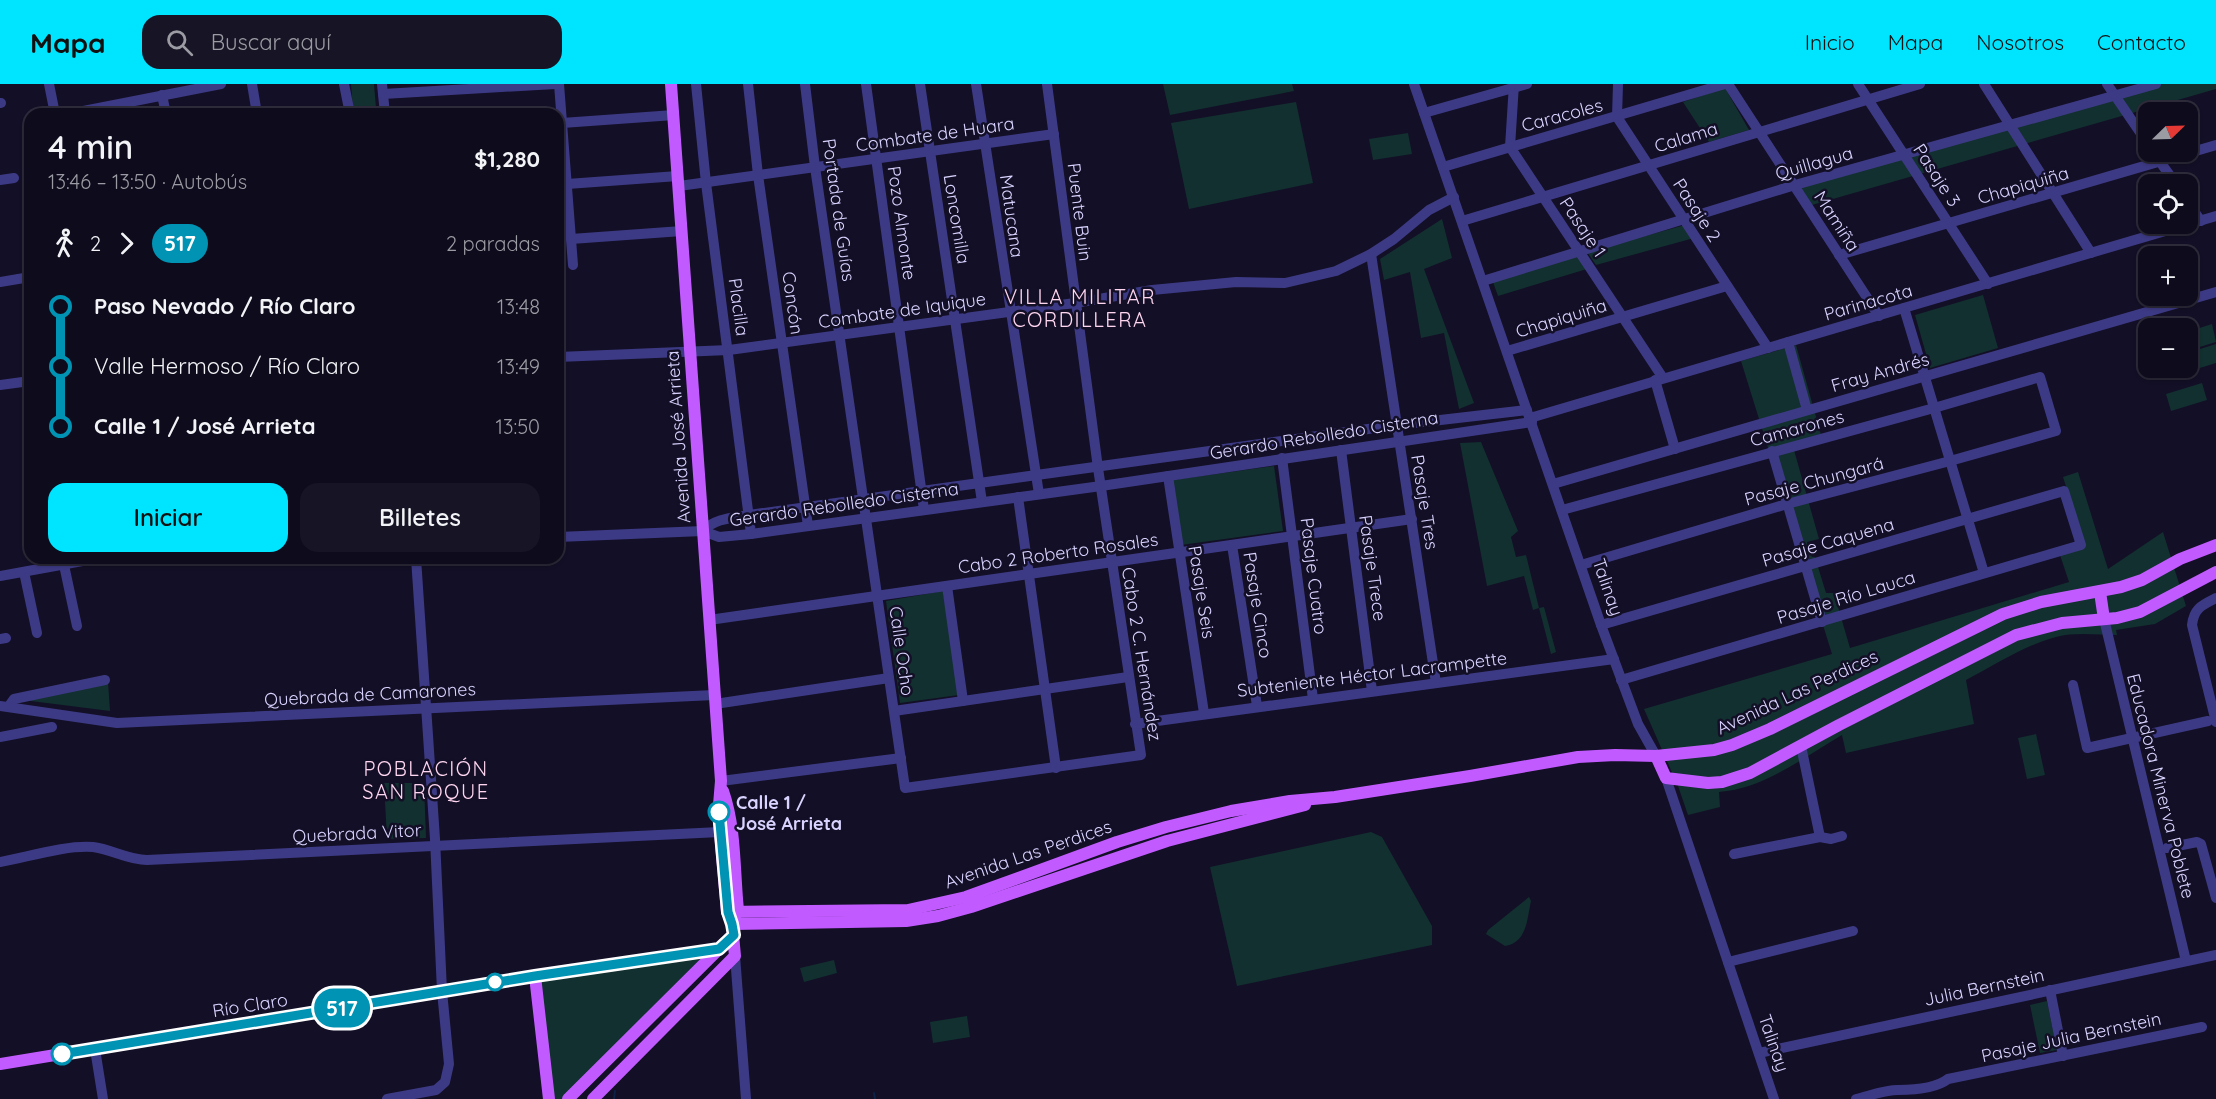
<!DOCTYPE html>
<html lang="es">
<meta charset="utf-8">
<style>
body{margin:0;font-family:Quicksand,sans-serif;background:#171425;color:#f1f3f6;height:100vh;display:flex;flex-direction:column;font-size:22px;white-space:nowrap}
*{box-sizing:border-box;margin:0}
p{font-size:20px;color:#9b9ba3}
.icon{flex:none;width:33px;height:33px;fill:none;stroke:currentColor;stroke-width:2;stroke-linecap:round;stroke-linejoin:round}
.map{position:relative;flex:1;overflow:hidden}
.details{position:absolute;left:24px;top:24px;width:540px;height:456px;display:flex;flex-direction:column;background:#0e0b1c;border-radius:18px;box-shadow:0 2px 4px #0004,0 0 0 2px #2e2b3b}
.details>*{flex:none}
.badge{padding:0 12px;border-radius:20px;font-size:21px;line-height:39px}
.needle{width:39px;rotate:67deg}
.buttons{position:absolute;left:2138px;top:18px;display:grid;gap:12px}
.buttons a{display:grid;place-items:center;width:60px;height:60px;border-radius:12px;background:#0e0b1c;box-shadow:0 2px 4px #0004,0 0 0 2px #2e2b3b;font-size:30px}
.map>.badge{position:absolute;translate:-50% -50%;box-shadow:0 0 0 3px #fff}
.legs{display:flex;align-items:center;gap:9px;height:66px;padding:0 24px;font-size:20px}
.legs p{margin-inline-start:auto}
.summary{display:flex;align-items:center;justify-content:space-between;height:102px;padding:0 24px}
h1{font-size:33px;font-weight:600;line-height:45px}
.action{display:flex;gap:12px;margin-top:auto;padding:12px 24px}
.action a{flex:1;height:69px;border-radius:18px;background:#00e5ff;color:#111;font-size:24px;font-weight:600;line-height:69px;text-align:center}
.action a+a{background:#171425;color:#f1f3f6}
ul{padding:0 24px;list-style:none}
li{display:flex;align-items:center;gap:21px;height:60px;font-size:22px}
li i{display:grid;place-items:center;width:9px;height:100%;margin:0 8px;background:currentColor}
li i::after{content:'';width:15px;height:15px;margin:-8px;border:4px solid;border-radius:50%;background:#0e0b1c}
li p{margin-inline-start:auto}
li:first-child i{background:linear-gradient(#0000 50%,currentColor 0)}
li:last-child i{background:linear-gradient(currentColor 50%,#0000 0)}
header{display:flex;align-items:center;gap:36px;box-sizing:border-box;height:84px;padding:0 30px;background:#00e5ff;color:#111}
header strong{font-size:28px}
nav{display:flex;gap:33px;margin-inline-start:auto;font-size:21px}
.search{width:420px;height:54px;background:#171425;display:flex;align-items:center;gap:15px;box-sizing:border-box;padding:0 21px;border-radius:18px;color:#9b9ba3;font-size:22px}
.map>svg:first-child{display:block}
.green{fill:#12302f}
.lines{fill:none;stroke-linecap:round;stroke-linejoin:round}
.stream{stroke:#0c2248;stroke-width:2}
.minor{stroke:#3d3a85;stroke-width:10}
.major{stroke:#c25bff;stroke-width:12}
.line-1-casing{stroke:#fff;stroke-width:14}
.line-1{stroke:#0093b3;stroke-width:9}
.stop-1-dot{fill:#fff;stroke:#0093b3;stroke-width:3}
.labels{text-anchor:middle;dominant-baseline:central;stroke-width:5;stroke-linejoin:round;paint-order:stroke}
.street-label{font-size:18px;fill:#d9d4ff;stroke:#130f26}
.stop-label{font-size:18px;font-weight:bold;fill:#d9d4ff;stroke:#130f26;text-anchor:start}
.neighbourhood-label{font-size:20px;letter-spacing:1.5px;fill:#ffd6f0;stroke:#130f26}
</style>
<header>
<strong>Mapa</strong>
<div class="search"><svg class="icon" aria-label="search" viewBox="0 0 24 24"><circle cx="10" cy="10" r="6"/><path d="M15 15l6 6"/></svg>Buscar aquí</div>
<nav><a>Inicio</a><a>Mapa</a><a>Nosotros</a><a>Contacto</a></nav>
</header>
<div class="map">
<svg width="2216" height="1015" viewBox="0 0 2216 1015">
<rect width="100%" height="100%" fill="#130f26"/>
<g class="green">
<polygon points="351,0 374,0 376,24 353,26"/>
<polygon points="1163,0 1292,0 1294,7 1170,31"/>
<polygon points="2156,0 2216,0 2216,5 1812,121 1800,103"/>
<polygon points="1725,4 1749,46 1709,58 1683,18"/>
<polygon points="1296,18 1313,99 1189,125 1171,39"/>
<polygon points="1408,49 1412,70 1373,76 1369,55"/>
<polygon points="1442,135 1452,174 1424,185 1474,319 1459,325 1444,249 1421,254 1410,188 1384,196 1380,175"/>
<polygon points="1685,141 1694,154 1596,181 1587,168"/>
<polygon points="1579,172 1587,185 1498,212 1493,198"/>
<polygon points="1983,211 1998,264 1930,284 1915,231"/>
<polygon points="2212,240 2216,258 2187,267 2187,248"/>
<polygon points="2216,260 2216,279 2187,288 2187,269"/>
<path d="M1796,261l27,97 -29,8 25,89 -12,3 5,15h3l11,36h8l16,55 219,-66 -9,-27 25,-9 -22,-69 15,-5 30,97 55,-37 23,74 -31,18 -39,6 1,5c-20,0 -42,-3 -61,2 -31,8 -61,28 -90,43l8,44 -128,29 -4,-18c-38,22 -78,54 -123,57l1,15 -32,8 -10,-29 -34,-77 188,-55 -91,-293z"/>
<polygon points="2202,299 2207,316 2171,327 2166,310"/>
<polygon points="1481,358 1518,447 1511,453 1516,473 1526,471 1539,524 1544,523 1556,568 1551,570 1539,524 1533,526 1524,492 1487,502 1460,359"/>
<polygon points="1274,382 1283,447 1181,461 1173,396"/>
<polygon points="943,507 959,611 900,619 886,517"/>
<polygon points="108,598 110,627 23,616"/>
<polygon points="2036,650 2045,691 2027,695 2018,654"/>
<polygon points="384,699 424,699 426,754 387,755"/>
<polygon points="1371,748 1382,753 1432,842 1432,861 1237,902 1210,783"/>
<path d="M1529,813l2,4c-4,18 -4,42 -26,45l-19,-12 2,-4z"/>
<polygon points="707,871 563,1015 551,1015 539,897"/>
<polygon points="834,876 837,889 804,898 800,884"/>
<polygon points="2047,917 2057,966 2040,969 2030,921"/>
<polygon points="967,932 970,953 933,959 930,938"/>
</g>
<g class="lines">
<g class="stream">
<polyline points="874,1009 875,1015"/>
<polyline points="614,1015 615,1007"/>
</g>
<g class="minor">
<polyline points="49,0 55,30"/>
<polyline points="252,0 257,30"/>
<polyline points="344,0 350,30"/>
<polyline points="382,0 385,30"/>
<polyline points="559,0 573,181"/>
<polyline points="696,0 706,99 751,450"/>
<polyline points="748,0 758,91 808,442"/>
<polyline points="805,0 815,83 905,704 1141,671 1098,384 1047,0"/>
<polyline points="866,0 924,426"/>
<polyline points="920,0 982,418"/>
<polyline points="976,0 1039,410"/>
<polyline points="1414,0 1601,541 1638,640 1656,672"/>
<polyline points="1514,0 1510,63 1663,294"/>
<polyline points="1618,0 1617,33 1768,264"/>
<polyline points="1728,0 1879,232"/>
<polyline points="1858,0 1988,200"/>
<polyline points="1984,0 2091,169"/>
<polyline points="2107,0 2148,60"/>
<polyline points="383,10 555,0"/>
<polyline points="162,11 166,30"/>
<polyline points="0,19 1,19"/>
<polyline points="1424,29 1527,0"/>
<polyline points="68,30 221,0"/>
<polyline points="562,39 674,31"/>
<polyline points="2153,68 2176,100"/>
<polyline points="1443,83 1725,0"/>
<polyline points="0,96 14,94"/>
<polyline points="567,100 678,92"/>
<polyline points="679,102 1054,50"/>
<polyline points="2187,117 2201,137"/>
<polyline points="1462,137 1920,0"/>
<polyline points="571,155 682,147"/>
<polyline points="1371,170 1436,599"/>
<polyline points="1839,171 2216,61"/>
<polyline points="1483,197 1795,101 2156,0"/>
<polyline points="0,198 30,193"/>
<polyline points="1904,224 1984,489"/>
<polyline points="1788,258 1807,326"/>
<polyline points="1507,267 1727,202"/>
<polyline points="558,273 729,266 1075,219 1152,206 1236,198 1285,199 1336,187 1371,170 1394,155 1429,126 1454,113"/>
<polyline points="1655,296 1675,365"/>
<polyline points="0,301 30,297"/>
<polyline points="1530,334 2216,132"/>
<polyline points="1341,366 1372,607"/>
<polyline points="1772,367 1822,538"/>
<polyline points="1282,374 1313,615"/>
<polyline points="1168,392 1204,629"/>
<polyline points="1553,400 2216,208"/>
<polyline points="1018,413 1056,684"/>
<polyline points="1562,426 1934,324 2040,293 2056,347 1950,377 1787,420 1581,481"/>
<polyline points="703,447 719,453 751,450 1101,402 1532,338"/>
<path d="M703,447c12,-13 30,-13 46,-16l648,-90 130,-15"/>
<polyline points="558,453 703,447"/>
<polyline points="1232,461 1257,622"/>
<polyline points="64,481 77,542"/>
<polyline points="24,488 37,549"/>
<polyline points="0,492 88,476 132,474"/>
<polyline points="947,502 963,617"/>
<path d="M2216,514c-14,7 -22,10 -24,27l24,97"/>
<polyline points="2104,535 2186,877"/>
<polyline points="709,536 1412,435"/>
<polyline points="1601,541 2064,407 2081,461 1621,596"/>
<polyline points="0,555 6,554"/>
<polyline points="2073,601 2087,664 2208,637"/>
<polyline points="715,620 889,594"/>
<polyline points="0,622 117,639 714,611"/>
<polyline points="9,622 14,615 105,596"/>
<polyline points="894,627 1128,593"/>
<polyline points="1135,640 1614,575"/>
<polyline points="0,653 52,643"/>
<polyline points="1801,662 1820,753"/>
<polyline points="1666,694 1774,1015"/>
<polyline points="721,697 901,674"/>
<polyline points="2167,764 2197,758 2201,760 2216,814"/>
<polyline points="1734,770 1820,753 1831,755 1842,752"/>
<path d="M0,778c28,-5 65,-17 93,-15 18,2 35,13 54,13l573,-28"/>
<polyline points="735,872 746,1015"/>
<polyline points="1728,878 1853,847"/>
<polyline points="2050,906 2063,972"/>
<polyline points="95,965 103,1015"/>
<polyline points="1759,969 2216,871"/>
<polyline points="387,1015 436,1006 445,998 449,980 442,907 435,755 416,474"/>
<path d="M1856,1015c13,-3 28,-9 42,-9 15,0 37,-1 50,-11l254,-52"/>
</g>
<g class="major">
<polyline points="2100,508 2104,535"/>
<polyline points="1656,672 1666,694 1708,699 1722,698 1750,689 1839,641 2016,551 2062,539 2117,534 2140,528 2216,488"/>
<path d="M723,707c13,37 11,81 15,119l-3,6"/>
<polyline points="727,828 908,826 966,813 1117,758 1166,743 1231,727 1290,717 1335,713 1470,692 1578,673 1615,671 1656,672 1714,666 1732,661 1770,645 2003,530 2041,518 2121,503 2142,496 2180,475 2216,461"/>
<polyline points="732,840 906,837 938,832 971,823 1167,757 1305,721"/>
<polyline points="535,892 549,1015"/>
<polyline points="0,980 535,892 719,865"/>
<polyline points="568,1015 733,851"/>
<polyline points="593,1015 735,872 732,840 727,828 720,748 719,721 721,697 671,0"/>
</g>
</g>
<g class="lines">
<defs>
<polyline id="line-1" points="62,970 535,892 719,865 734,851 732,840 728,828 719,728"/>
</defs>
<use href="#line-1" class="line-1-casing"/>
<use href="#line-1" class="line-1"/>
</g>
<g class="stop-1-dot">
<circle cx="719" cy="728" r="10"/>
<circle cx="495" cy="898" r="8"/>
<circle cx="62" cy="970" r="10"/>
</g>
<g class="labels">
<g class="street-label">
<text transform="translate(1562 31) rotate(-15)">Caracoles</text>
<text transform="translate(935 50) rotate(-8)">Combate de Huara</text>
<text transform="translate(1686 53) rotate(-17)">Calama</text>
<text transform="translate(1814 79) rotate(-16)">Quillagua</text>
<text transform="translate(1937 91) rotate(57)">Pasaje 3</text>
<text transform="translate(2023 101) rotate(-16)">Chapiquiña</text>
<text transform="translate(839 126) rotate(82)">Portada de Guías</text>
<text transform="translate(1697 126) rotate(57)">Pasaje 2</text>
<text transform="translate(1080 128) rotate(83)">Puente Buin</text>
<text transform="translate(1012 132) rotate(82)">Matucana</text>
<text transform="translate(957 135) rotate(81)">Loncomilla</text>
<text transform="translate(1837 137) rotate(57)">Mamiña</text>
<text transform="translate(902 139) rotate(82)">Pozo Almonte</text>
<text transform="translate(1583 143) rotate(56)">Pasaje 1</text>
<text transform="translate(1868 218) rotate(-16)">Parinacota</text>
<text transform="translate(793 219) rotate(82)">Concón</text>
<text transform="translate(739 223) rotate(82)">Placilla</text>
<text transform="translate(902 226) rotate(-8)">Combate de Iquique</text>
<text transform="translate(1561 234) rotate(-17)">Chapiquiña</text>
<text transform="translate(1880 288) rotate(-16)">Fray Andrés</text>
<text transform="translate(1797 344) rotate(-15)">Camarones</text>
<text transform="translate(1324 351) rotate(-9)">Gerardo Rebolledo Cisterna</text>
<text transform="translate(678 353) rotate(-94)">Avenida José Arrieta</text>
<text transform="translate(1814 397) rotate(-15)">Pasaje Chungará</text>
<text transform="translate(1425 418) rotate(81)">Pasaje Tres</text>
<text transform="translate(844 420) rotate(-8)">Gerardo Rebolledo Cisterna</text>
<text transform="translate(1828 458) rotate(-16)">Pasaje Caquena</text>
<text transform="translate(1058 469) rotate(-8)">Cabo 2 Roberto Rosales</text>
<text transform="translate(1373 484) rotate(82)">Pasaje Trece</text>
<text transform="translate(1314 492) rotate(83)">Pasaje Cuatro</text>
<text transform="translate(1608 503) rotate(71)">Talinay</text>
<text transform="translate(1202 508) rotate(81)">Pasaje Seis</text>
<text transform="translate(1846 513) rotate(-17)">Pasaje Río Lauca</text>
<text transform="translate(1258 521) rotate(81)">Pasaje Cinco</text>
<text transform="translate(902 567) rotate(82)">Calle Ocho</text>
<text transform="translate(1142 570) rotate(81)">Cabo 2 C. Hernández</text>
<text transform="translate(1372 590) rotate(-7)">Subteniente Héctor Lacrampette</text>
<text transform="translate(1797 608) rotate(-25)">Avenida Las Perdices</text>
<text transform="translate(370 610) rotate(-3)">Quebrada de Camarones</text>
<text transform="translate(2161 702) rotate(76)">Educadora Minerva Poblete</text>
<text transform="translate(357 749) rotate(-3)">Quebrada Vitor</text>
<text transform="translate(1028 770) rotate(-19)">Avenida Las Perdices</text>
<text transform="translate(1984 903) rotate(-12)">Julia Bernstein</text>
<text transform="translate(250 921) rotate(-9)">Río Claro</text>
<text transform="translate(2071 953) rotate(-12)">Pasaje Julia Bernstein</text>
<text transform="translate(1774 959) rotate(71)">Talinay</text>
</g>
<g class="stop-label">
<text x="736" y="718">Calle 1 /<tspan x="736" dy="21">José Arrieta</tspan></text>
</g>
<g class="neighbourhood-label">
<text x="1080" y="212">VILLA MILITAR<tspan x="1080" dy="23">CORDILLERA</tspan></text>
<text x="426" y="684">POBLACIÓN<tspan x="426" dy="23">SAN ROQUE</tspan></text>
</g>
</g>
</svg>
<div class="buttons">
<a><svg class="needle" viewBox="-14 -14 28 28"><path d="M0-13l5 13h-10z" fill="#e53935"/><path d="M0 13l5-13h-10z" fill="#9b9ba3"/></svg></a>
<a><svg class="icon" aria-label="locate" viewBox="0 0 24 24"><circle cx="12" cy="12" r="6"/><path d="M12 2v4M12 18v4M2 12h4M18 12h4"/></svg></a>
<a>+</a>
<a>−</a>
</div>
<b class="badge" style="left:342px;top:924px;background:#0093b3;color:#fff">517</b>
<section class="details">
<div class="summary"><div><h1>4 min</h1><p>13:46 – 13:50 · Autobús</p></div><b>$1,280</b></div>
<div class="legs"><svg class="icon" aria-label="walk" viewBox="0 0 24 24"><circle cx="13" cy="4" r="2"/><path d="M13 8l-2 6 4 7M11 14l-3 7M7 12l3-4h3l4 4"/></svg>2<svg class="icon" aria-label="forward" viewBox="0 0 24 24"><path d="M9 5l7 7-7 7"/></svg><b class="badge" style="background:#0093b3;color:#fff">517</b><p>2 paradas</p></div>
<ul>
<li><i style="color:#0093b3"></i><b>Paso Nevado / Río Claro</b><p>13:48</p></li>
<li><i style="color:#0093b3"></i><span>Valle Hermoso / Río Claro</span><p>13:49</p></li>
<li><i style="color:#0093b3"></i><b>Calle 1 / José Arrieta</b><p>13:50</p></li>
</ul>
<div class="action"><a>Iniciar</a><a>Billetes</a></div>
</section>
</div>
